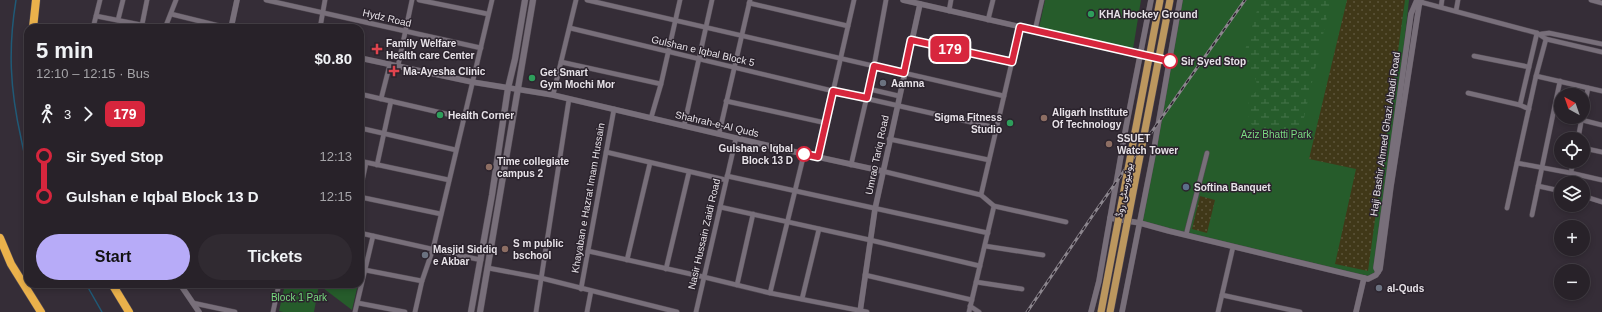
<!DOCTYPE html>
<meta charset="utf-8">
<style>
body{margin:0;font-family:Helvetica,Vazirmatn,sans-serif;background:#302a31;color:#f1f3f6;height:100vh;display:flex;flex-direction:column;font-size:15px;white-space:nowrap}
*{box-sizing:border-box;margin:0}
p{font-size:13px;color:#a5a4a8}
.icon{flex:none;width:22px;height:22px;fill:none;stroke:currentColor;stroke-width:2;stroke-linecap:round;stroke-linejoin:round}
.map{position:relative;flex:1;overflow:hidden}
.side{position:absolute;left:24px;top:24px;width:340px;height:264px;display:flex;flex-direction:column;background:#282229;border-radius:12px;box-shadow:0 2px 6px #0003,0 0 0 1px #443f46}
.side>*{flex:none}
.badge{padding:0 8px;border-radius:6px;font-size:14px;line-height:26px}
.needle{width:26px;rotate:320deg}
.buttons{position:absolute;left:1554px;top:88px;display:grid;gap:8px}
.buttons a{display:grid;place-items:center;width:36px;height:36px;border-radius:50%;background:#282229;box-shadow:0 2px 6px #0003,0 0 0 1px #443f46;font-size:20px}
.map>.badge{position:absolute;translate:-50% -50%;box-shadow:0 0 0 2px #fff}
.legs{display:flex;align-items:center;gap:6px;height:44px;padding:0 12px;font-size:13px}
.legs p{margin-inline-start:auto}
.summary{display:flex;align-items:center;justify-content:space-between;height:68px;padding:0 12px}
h1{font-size:22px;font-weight:800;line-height:30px}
.button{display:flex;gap:8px;margin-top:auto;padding:8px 12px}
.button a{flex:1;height:46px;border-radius:24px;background:#b7abf8;color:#111;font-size:16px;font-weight:800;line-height:46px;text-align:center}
.button a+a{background:#302a31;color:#f1f3f6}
ul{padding:0 12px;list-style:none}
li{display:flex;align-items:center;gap:14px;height:40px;font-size:15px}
li i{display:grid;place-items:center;width:6px;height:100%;margin:0 5px;background:currentColor}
li i::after{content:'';width:10px;height:10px;margin:-5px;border:3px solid;border-radius:50%;background:#282229}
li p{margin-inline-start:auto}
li:first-child i{background:linear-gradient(#0000 50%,currentColor 0)}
li:last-child i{background:linear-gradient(currentColor 50%,#0000 0)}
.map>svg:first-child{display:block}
.green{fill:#265c2b}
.wetland{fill:url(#wetland-marsh)}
.sand{fill:url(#sand-dots)}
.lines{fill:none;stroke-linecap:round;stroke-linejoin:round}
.stream{stroke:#205a77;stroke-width:1.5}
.minor-casing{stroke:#524a53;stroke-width:5.5}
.tertiary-casing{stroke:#524a53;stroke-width:6}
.secondary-casing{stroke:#524a53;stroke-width:7}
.motorway-casing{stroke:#524a53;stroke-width:9}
.minor{stroke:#786f7a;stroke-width:4.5}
.tertiary{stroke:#786f7a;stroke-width:5.5}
.secondary{stroke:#786f7a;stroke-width:6}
.motorway{stroke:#eab14b;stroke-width:8}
.rail-casing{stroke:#8b858d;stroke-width:3}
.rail{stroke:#2b232d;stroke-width:1.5;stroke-dasharray:4.5;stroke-linecap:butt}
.primary-bridge-casing{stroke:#524a53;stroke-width:8;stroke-linecap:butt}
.primary-bridge{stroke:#bc975e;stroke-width:7}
.line-1-casing{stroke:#fff;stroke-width:9}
.line-1{stroke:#d7263d;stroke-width:6}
.leisure-dot{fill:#2e9e5b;stroke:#2b232d;stroke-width:1.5}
.health-dot{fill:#e0444e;stroke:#2b232d;stroke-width:1.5}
.stop-1-dot{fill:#fff;stroke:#d7263d;stroke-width:2}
.worship-dot{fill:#6b7280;stroke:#2b232d;stroke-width:1.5}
.education-dot{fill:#8d6e63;stroke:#2b232d;stroke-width:1.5}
.service-dot{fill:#5c6f8a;stroke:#2b232d;stroke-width:1.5}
.labels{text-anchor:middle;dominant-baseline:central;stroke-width:3;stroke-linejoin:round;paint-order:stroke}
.poi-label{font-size:10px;font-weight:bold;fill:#e7e2e8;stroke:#2b232d;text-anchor:start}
.street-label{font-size:10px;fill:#e7e2e8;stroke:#2b232d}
.stop-label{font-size:10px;font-weight:bold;fill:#e7e2e8;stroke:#2b232d;text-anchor:start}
.park-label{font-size:10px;fill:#7adc81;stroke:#2b232d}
</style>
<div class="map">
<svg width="1602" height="312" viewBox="0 0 1602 312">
<defs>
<pattern id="wetland-marsh" width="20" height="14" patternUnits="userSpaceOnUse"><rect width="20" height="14" fill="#265c2b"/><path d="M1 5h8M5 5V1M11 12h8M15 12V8" fill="none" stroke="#46734a"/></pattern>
<pattern id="sand-dots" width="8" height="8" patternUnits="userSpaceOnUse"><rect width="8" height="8" fill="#403818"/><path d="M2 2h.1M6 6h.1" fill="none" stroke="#5c543a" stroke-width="1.8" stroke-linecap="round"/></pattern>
</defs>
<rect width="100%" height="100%" fill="#352d37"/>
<g class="green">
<polygon points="1045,0 1141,0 1133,49 1039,28"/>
<polygon points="1180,0 1409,0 1380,269 1376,275 1364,278 1140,224"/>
<polygon points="285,284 358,284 352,310 319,285 314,312 283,312 279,311"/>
</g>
<path class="wetland" d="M1265,0h66l-28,122c-3,4 -5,9 -9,12 -15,11 -38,4 -44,-13 -3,-7 -1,-16 -1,-24l7,-5c4,-16 -7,-19 -14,-32l17,-56z"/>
<g class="sand">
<polygon points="1347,0 1405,0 1368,271 1335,264 1356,169 1309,159"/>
<polygon points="1200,196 1215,200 1207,233 1192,229"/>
</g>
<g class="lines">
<g class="stream">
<path d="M16,0c-8,49 -6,89 5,138 2,10 4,20 7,30"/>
<polyline points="86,284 102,312"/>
</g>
<defs>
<g id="minor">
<polyline points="266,0 481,48"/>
<polyline points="419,0 488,14"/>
<polyline points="587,0 1004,96"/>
<polyline points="1591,0 1602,3"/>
<polyline points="1417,1 1537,33 1546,39 1602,52"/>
<polyline points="749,3 848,26"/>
<polyline points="1441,7 1442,0"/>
<polyline points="949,11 951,0"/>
<polyline points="1456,11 1458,0"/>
<polyline points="171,14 228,28"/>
<polyline points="96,16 157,28"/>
<polyline points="118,20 123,0"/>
<polyline points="988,20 993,0"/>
<polyline points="142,25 147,0"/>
<polyline points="93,28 100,0"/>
<polyline points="165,28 176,0"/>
<polyline points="320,28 325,0"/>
<polyline points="570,28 833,91 997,128"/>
<polyline points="1035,30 1042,0"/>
<polyline points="1541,34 1549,33 1602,44"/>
<polyline points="911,40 1012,62"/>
<polyline points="1474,56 1529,67"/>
<polyline points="561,62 661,84"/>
<polyline points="398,66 412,0"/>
<polyline points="1536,76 1602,91"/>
<polyline points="869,89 899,96"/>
<polyline points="1468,93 1520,105 1529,109"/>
<polyline points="360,94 464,118"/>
<polyline points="553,95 576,0"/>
<polyline points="381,99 390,64"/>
<polyline points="726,101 826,123"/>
<polyline points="1520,105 1537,33"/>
<polyline points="1583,114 1588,88"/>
<polyline points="651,118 661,84 680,0"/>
<polyline points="1582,120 1602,125"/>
<polyline points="684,126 712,0"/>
<polyline points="360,128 456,150"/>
<polyline points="719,134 750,0"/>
<polyline points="889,139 989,160"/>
<polyline points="1578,139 1582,117"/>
<polyline points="1583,148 1602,152"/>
<polyline points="606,152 726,180"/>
<polyline points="818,157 854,0"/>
<polyline points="360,161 449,180"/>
<polyline points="1517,163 1571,173 1602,180"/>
<polyline points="377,165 391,101"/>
<polyline points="851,165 874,66 886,0"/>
<polyline points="882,171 981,195 994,206 1066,222"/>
<polyline points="1571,173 1573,161"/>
<polyline points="727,176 988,233"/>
<polyline points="1538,186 1561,191"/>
<polyline points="360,191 366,163"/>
<polyline points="981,195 1020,27"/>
<polyline points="1583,196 1602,202"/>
<polyline points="360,197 441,214"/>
<polyline points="720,207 870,240 980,266"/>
<polyline points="1507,208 1536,76 1546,39"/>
<polyline points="1532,215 1560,81"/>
<polyline points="360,233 481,260"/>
<polyline points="1186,235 1207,153"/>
<polyline points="985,246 1043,255"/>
<polyline points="588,251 704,277 770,293 867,312"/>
<polyline points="627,260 650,163"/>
<polyline points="488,268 541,278 677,312"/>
<polyline points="360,269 422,281"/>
<polyline points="666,269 689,172"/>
<polyline points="865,275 972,300"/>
<polyline points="976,282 1022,289"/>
<polyline points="269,284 278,286"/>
<polyline points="737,285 753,214"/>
<polyline points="581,289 614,109"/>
<polyline points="770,293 804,154"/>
<polyline points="1222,295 1300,312"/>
<polyline points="802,299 819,229"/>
<polyline points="193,303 235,312"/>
<polyline points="358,303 405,312"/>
<polyline points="970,306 979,312"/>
<polyline points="273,312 279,284"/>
<polyline points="355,312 373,236"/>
<polyline points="415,312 422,281 433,249 492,0"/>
<polyline points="536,312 569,99"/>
<polyline points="587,312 591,291"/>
<polyline points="696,312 736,138"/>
<polyline points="969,312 994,206"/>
<polyline points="1218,312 1233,247"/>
</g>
<g id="tertiary">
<polyline points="903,0 1170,61"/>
<polyline points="231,28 237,0"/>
<polyline points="360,58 472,82 553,95 804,154 882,171"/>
<polyline points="1110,218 1140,223 1169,231 1368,279 1376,275 1380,269 1391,186 1419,6 1421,0"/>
<polyline points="1378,272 1376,268 1411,14 1417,0"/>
<polyline points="180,284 199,312"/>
<polyline points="860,312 875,209 920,4"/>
<polyline points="1091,312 1099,281 1126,127 1151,0"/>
<polyline points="1122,312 1152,160 1180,0"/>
<polyline points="1356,312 1364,278"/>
</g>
<g id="secondary">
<polyline points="471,312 492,195 508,88 515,59 525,0"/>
<polyline points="480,312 533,0"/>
</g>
<g id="motorway">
<polyline points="33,28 36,0"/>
<polyline points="0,238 11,264 41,312"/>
<polyline points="112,284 129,312"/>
</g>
</defs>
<use href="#minor" class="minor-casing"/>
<use href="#tertiary" class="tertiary-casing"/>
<use href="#secondary" class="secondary-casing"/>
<use href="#motorway" class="motorway-casing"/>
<use href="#minor" class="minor"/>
<use href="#tertiary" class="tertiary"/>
<use href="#secondary" class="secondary"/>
<use href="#motorway" class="motorway"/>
<defs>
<polyline id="rail" points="1027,312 1095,212 1245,0"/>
</defs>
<use href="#rail" class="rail-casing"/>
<use href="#rail" class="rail"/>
<defs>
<g id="primary-bridge">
<polyline points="1101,312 1160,0"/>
<polyline points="1110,312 1170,0"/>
</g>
</defs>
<use href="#primary-bridge" class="primary-bridge-casing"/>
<use href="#primary-bridge" class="primary-bridge"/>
</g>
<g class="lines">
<defs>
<polyline id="line-1" points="804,154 818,157 833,91 867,98 874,66 904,73 911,40 1012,62 1020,27 1170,61"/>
</defs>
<use href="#line-1" class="line-1-casing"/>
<use href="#line-1" class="line-1"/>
</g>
<g class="leisure-dot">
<circle cx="1091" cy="14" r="4"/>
<circle cx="532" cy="78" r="4"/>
<circle cx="440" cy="115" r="4"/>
<circle cx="1010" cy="123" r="4"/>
</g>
<g class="health-dot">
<path d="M375 43h4v4h4v4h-4v4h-4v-4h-4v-4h4z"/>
<path d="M392 65h4v4h4v4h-4v4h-4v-4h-4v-4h4z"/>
</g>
<g class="stop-1-dot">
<circle cx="1170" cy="61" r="7"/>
<circle cx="804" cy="154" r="7"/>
</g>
<g class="worship-dot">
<circle cx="883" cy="83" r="4"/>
<circle cx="425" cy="255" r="4"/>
<circle cx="1379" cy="288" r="4"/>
</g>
<g class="education-dot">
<circle cx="1044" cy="118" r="4"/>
<circle cx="1109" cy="144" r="4"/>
<circle cx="489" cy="167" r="4"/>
<circle cx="505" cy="249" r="4"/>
</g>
<circle class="service-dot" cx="1186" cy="187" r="4"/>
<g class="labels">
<g class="poi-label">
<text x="1099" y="14">KHA Hockey Ground</text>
<text x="386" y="43">Family Welfare<tspan x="386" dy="12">Health care Center</tspan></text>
<text x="403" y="71">Ma-Ayesha Clinic</text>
<text x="540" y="72">Get Smart<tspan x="540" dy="12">Gym Mochi Mor</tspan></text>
<text x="891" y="83">Aamna</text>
<text x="1052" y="112">Aligarh Institute<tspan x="1052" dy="12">Of Technology</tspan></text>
<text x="448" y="115">Health Corner</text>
<text x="1002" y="117" text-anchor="end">Sigma Fitness<tspan x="1002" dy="12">Studio</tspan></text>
<text x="1117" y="138">SSUET<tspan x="1117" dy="12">Watch Tower</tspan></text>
<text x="497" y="161">Time collegiate<tspan x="497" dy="12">campus 2</tspan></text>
<text x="1194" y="187">Softina Banquet</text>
<text x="513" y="243">S m public<tspan x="513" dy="12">bschool</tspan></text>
<text x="433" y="249">Masjid Siddiq<tspan x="433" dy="12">e Akbar</tspan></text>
<text x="1387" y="288">al-Quds</text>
</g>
<g class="street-label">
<text transform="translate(387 18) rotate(13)">Hydz Road</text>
<text transform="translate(703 51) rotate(13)">Gulshan e Iqbal Block 5</text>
<text transform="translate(717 124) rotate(13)">Shahrah-e-Al Quds</text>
<text transform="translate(1385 134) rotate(-82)">Haji Bashir Ahmed Ghazi Abadi Road</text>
<text transform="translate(877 155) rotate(-78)">Umrao Tariq Road</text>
<text transform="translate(1124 190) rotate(-79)">یونیورسٹی روڈ</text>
<text transform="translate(588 198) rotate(-80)">Khayaban e Hazrat Imam Hussain</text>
<text transform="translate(704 234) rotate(-77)">Nasir Hussain Zaidi Road</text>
</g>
<g class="stop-label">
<text x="1181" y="61">Sir Syed Stop</text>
<text x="793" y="148" text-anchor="end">Gulshan e Iqbal<tspan x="793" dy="12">Block 13 D</tspan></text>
</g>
<g class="park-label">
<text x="1276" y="134">Aziz Bhatti Park</text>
<text x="299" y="297">Block 1 Park</text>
</g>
</g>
</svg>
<div class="buttons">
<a><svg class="needle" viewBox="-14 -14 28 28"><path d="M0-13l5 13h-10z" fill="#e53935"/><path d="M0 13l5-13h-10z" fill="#a5a4a8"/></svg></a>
<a><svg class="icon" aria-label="locate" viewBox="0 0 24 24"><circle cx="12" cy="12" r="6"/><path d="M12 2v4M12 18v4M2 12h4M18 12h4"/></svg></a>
<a><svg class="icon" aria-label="layers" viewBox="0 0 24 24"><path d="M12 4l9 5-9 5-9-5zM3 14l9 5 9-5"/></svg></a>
<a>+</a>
<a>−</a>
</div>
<b class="badge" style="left:950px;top:49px;background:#d7263d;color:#fff">179</b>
<section class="side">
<div class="summary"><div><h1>5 min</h1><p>12:10 – 12:15 · Bus</p></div><b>$0.80</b></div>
<div class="legs"><svg class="icon" aria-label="walk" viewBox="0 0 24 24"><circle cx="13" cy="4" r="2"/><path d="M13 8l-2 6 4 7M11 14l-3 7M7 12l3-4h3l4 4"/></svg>3<svg class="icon" aria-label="forward" viewBox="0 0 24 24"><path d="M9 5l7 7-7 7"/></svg><b class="badge" style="background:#d7263d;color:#fff">179</b></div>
<ul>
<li><i style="color:#d7263d"></i><b>Sir Syed Stop</b><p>12:13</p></li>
<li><i style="color:#d7263d"></i><b>Gulshan e Iqbal Block 13 D</b><p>12:15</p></li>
</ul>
<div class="button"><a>Start</a><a>Tickets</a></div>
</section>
</div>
